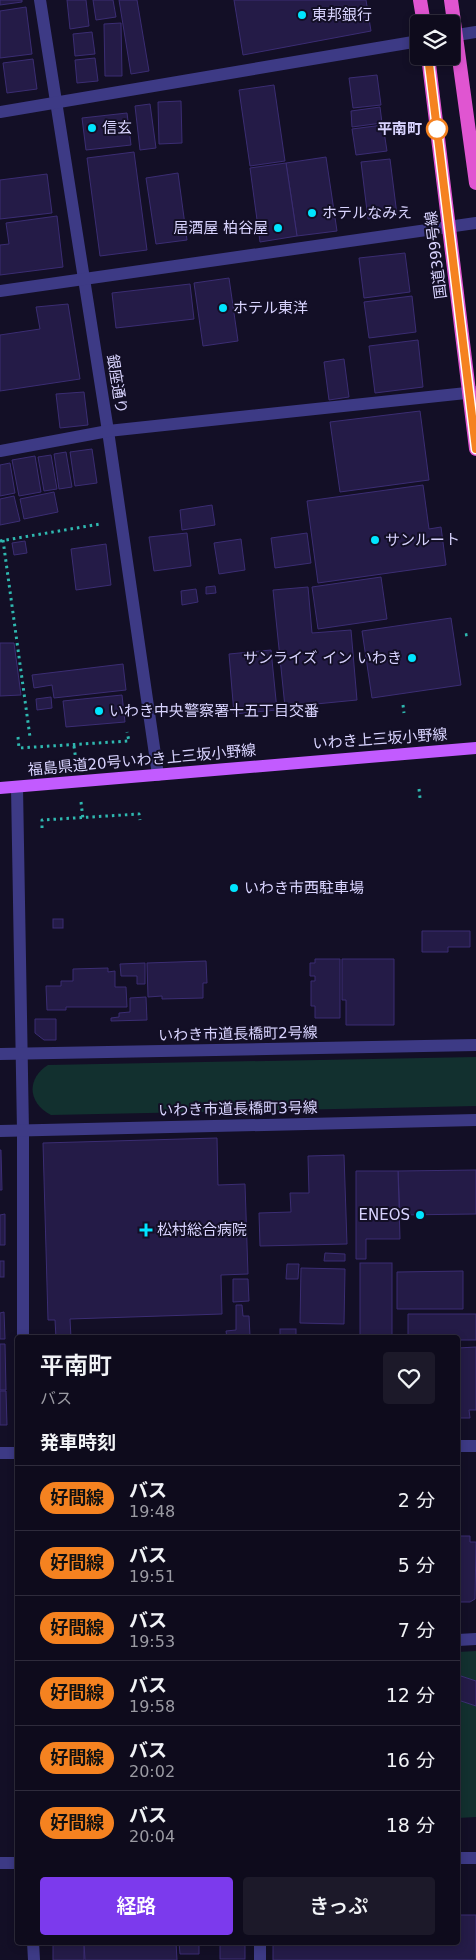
<!DOCTYPE html>
<html lang="ja">
<meta charset="utf-8">
<style>
body{margin:0;font-family:"DejaVu Sans","Noto Sans JP",sans-serif;background:#1c1929;color:#f1f3f6;height:100vh;display:flex;flex-direction:column;font-size:19px;white-space:nowrap}
*{box-sizing:border-box;margin:0}
p{font-size:16px;color:#9b9ba3}
.icon{flex:none;width:28px;height:28px;fill:none;stroke:currentColor;stroke-width:2;stroke-linecap:round;stroke-linejoin:round}
.map{position:relative;flex:1;overflow:hidden}
.sheet{position:absolute;left:15px;top:1335px;width:445px;height:610px;display:flex;flex-direction:column;background:#0e0b1c;border-radius:5px;box-shadow:0 2px 8px #0003,0 0 0 1px #2e2b3b}
.sheet>*{flex:none}
.badge{padding:0 10px;border-radius:16px;font-size:18px;line-height:32px}
.buttons{position:absolute;left:410px;top:15px;display:grid;gap:10px}
.buttons a{display:grid;place-items:center;width:50px;height:50px;border-radius:5px;background:#0e0b1c;box-shadow:0 2px 8px #0003,0 0 0 1px #2e2b3b;font-size:25px}
.map>.badge{position:absolute;translate:-50% -50%;box-shadow:0 0 0 2px #fff}
h2{padding:0 25px;font-size:19px;line-height:45px}
.round{display:grid;place-items:center;flex:none;width:52px;height:52px;border-radius:5px;background:#1c1929}
.summary{display:flex;align-items:center;justify-content:space-between;height:85px;padding:0 25px}
h1{font-size:24px;font-weight:600;line-height:38px}
.button{display:flex;gap:10px;margin-top:auto;padding:10px 25px}
.button a{flex:1;height:58px;border-radius:5px;background:#7c3aed;color:#fff;font-size:20px;font-weight:600;line-height:58px;text-align:center}
.button a+a{background:#1c1929;color:#f1f3f6}
ul{padding:0;list-style:none}
li{display:flex;align-items:center;gap:15px;height:65px;padding:0 25px;border-top:1px solid #2e2b3b}
li div{flex:1}
li b{display:block;font-size:19px}
li em{font-style:normal}
li .badge{min-width:55px;font-weight:700;text-align:center}
.map>svg:first-child{display:block}
.green{fill:#12302f}
.building{fill:#241b47;stroke:#3b2d73}
.lines{fill:none;stroke-linecap:round;stroke-linejoin:round}
.path{stroke:#2fb8b0;stroke-width:3;stroke-dasharray:2.5 4;stroke-linecap:butt}
.minor{stroke:#3d3a85;stroke-width:12}
.tertiary{stroke:#3d3a85;stroke-width:12}
.primary{stroke:#c25bff;stroke-width:12}
.trunk{stroke:#e055d1;stroke-width:14}
.line-casing{stroke:#fff;stroke-width:11}
.line{stroke:#f58220;stroke-width:8}
.poi-dot{fill:#00e5ff;stroke:#130f26;stroke-width:2}
.stop-dot{fill:#fff;stroke:#f58220;stroke-width:2.5}
.labels{text-anchor:middle;dominant-baseline:central;stroke-width:4;stroke-linejoin:round;paint-order:stroke}
.poi-label{font-size:15px;fill:#d9d4ff;stroke:#130f26;text-anchor:start}
.stop-label{font-size:15px;font-weight:bold;fill:#d9d4ff;stroke:#130f26;text-anchor:end}
.street-label{font-size:15px;fill:#d9d4ff;stroke:#130f26}
</style>
<div class="map">
<svg width="476" height="1960" viewBox="0 0 476 1960">
<rect width="100%" height="100%" fill="#130f26"/>
<g class="green">
<path d="M476,1057v49l-425,9c-23,-12 -25,-36 -3,-50z"/>
<polygon points="476,1651 476,1817 458,1818 458,1652"/>
</g>
<g class="building">
<polygon points="0,0 22,0 22,2 0,5"/>
<polygon points="67,0 86,0 89,26 70,29"/>
<polygon points="93,0 113,0 116,17 96,20"/>
<polygon points="119,0 137,0 149,71 131,74"/>
<polygon points="234,0 366,0 371,31 243,55"/>
<polygon points="26,7 32,54 0,58 0,11"/>
<polygon points="121,23 122,76 105,76 104,24"/>
<polygon points="92,32 95,54 75,56 73,34"/>
<polygon points="95,58 98,81 77,83 75,60"/>
<polygon points="33,59 37,89 7,93 3,63"/>
<polygon points="377,75 381,105 353,108 349,78"/>
<polygon points="274,85 285,161 250,166 239,90"/>
<polygon points="181,101 182,143 159,144 158,102"/>
<polygon points="150,104 156,148 140,150 135,106"/>
<polygon points="380,107 382,123 352,127 351,111"/>
<polygon points="127,113 131,145 86,150 82,118"/>
<polygon points="383,125 387,151 356,155 352,129"/>
<polygon points="134,152 147,250 100,256 87,158"/>
<polygon points="326,157 337,231 297,236 286,163"/>
<polygon points="390,159 397,215 368,219 361,162"/>
<polygon points="286,163 297,236 260,242 250,168"/>
<polygon points="178,173 187,240 156,244 146,178"/>
<polygon points="47,174 52,213 0,219 0,180"/>
<polygon points="57,216 63,267 0,275 0,245 9,244 6,223"/>
<polygon points="405,253 410,292 364,298 359,258"/>
<polygon points="229,278 238,341 203,346 194,283"/>
<polygon points="190,284 194,319 116,328 112,293"/>
<polygon points="412,296 416,332 369,338 364,302"/>
<polygon points="68,304 80,379 0,391 0,335 40,329 36,307"/>
<polygon points="418,340 423,387 375,393 369,346"/>
<polygon points="344,359 349,397 329,400 324,362"/>
<polygon points="84,392 88,425 60,428 56,394"/>
<polygon points="420,411 429,480 340,492 330,422"/>
<polygon points="92,449 97,483 75,486 70,452"/>
<polygon points="66,452 72,487 59,489 54,454"/>
<polygon points="51,455 57,489 44,491 38,457"/>
<polygon points="35,456 41,492 19,496 12,460"/>
<polygon points="10,463 15,493 0,496 0,465"/>
<polygon points="423,485 429,529 441,527 446,565 318,583 307,501"/>
<polygon points="54,492 58,512 24,519 20,499"/>
<polygon points="14,496 20,521 0,525 0,499"/>
<polygon points="212,505 215,525 182,530 180,510"/>
<polygon points="187,533 191,566 154,571 149,537"/>
<polygon points="307,533 311,563 275,568 271,538"/>
<polygon points="241,539 245,570 219,574 214,543"/>
<polygon points="25,541 27,553 14,555 12,543"/>
<polygon points="106,544 111,585 76,590 71,549"/>
<polygon points="381,577 387,619 318,629 312,587"/>
<polygon points="215,586 216,593 206,594 206,587"/>
<polygon points="308,587 312,633 351,630 357,700 285,707 273,590"/>
<polygon points="196,589 198,602 182,605 181,591"/>
<polygon points="451,618 461,685 372,698 362,631"/>
<polygon points="0,643 14,643 21,695 0,696"/>
<polygon points="271,650 277,710 234,714 229,654"/>
<polygon points="123,664 126,690 54,698 52,685 34,688 32,675"/>
<polygon points="122,695 125,722 66,727 63,701"/>
<polygon points="51,697 52,708 37,710 36,699"/>
<rect x="53" y="919" width="10" height="9"/>
<polygon points="422,931 470,931 470,947 448,947 448,952 422,952"/>
<polygon points="315,959 340,959 340,1018 315,1018 315,1006 311,1006 311,981 315,981 315,976 310,976 310,963 315,963"/>
<polygon points="342,959 394,959 394,1025 346,1025 346,1000 342,1000"/>
<polygon points="206,961 207,983 203,983 203,998 162,999 162,996 148,997 147,963"/>
<polygon points="145,963 145,984 137,984 137,976 121,976 120,964"/>
<polygon points="108,968 108,972 115,971 115,987 126,987 127,1007 66,1007 66,1010 47,1010 46,986 61,986 61,981 73,981 73,969"/>
<polygon points="146,997 147,1020 111,1021 111,1018 119,1017 119,1013 130,1012 130,998"/>
<polygon points="35,1019 56,1019 56,1040 44,1040 35,1033"/>
<polygon points="217,1138 218,1185 245,1184 248,1274 221,1275 222,1314 70,1319 71,1338 56,1338 55,1320 48,1320 43,1143"/>
<polygon points="0,1150 1,1150 2,1190 0,1190"/>
<polygon points="344,1155 347,1244 260,1246 259,1213 291,1212 290,1193 309,1193 308,1156"/>
<polygon points="476,1170 476,1214 400,1215 398,1171"/>
<polygon points="356,1171 398,1171 400,1239 366,1239 366,1259 356,1259"/>
<polygon points="5,1214 5,1245 0,1245 0,1215"/>
<polygon points="325,1253 345,1254 345,1261 324,1261"/>
<rect x="0" y="1261" width="4" height="16"/>
<rect x="360" y="1263" width="32" height="75"/>
<polygon points="287,1264 299,1264 298,1279 286,1279"/>
<polygon points="301,1268 345,1269 344,1324 300,1323"/>
<polygon points="463,1271 463,1309 397,1309 397,1272"/>
<polygon points="233,1279 248,1279 249,1301 233,1302"/>
<polygon points="236,1305 242,1305 243,1316 249,1316 250,1336 227,1338 226,1331 236,1330"/>
<polygon points="4,1312 5,1339 0,1339 0,1313"/>
<polygon points="408,1314 476,1314 476,1340 458,1340 458,1338 408,1338"/>
<rect x="280" y="1329" width="16" height="9"/>
<polygon points="0,1344 5,1344 6,1390 0,1390"/>
<polygon points="476,1347 476,1410 469,1410 470,1418 458,1418 458,1348"/>
<polygon points="0,1391 6,1391 7,1425 0,1425"/>
<polygon points="458,1536 470,1536 470,1542 476,1542 475,1599 470,1602 458,1602"/>
<polygon points="458,1675 476,1681 476,1706 458,1700"/>
<polygon points="458,1915 476,1915 476,1960 273,1960 273,1942 458,1942"/>
<rect x="53" y="1942" width="31" height="18"/>
<polygon points="84,1942 176,1942 177,1960 85,1960"/>
<polygon points="179,1942 199,1942 199,1954 180,1954"/>
<rect x="220" y="1942" width="25" height="17"/>
</g>
<g class="lines">
<g class="path">
<polyline points="3,540 30,737"/>
<polyline points="0,541 100,524"/>
<polyline points="465,635 471,634"/>
<polyline points="403,705 404,713"/>
<polyline points="18,737 19,748 129,741 127,732"/>
<polyline points="74,746 76,761"/>
<polyline points="419,789 420,798"/>
<polyline points="81,802 83,819"/>
<polyline points="42,828 42,820 139,814 140,820"/>
</g>
<g class="minor">
<polyline points="40,0 108,431 158,775"/>
<polyline points="451,36 476,32"/>
<polyline points="0,112 419,41"/>
<polyline points="0,291 476,223"/>
<polyline points="0,451 108,431 476,392"/>
<polyline points="17,787 23,1131 23,1338"/>
<polyline points="0,1054 476,1045"/>
<polyline points="0,1131 476,1120"/>
<polyline points="458,1640 476,1639"/>
<polyline points="33,1942 34,1960"/>
<polyline points="260,1942 260,1960"/>
</g>
<g class="tertiary">
<polyline points="458,1446 476,1446"/>
<polyline points="0,1453 18,1453"/>
<polyline points="458,1858 476,1858"/>
<polyline points="0,1863 18,1863"/>
</g>
<polyline class="primary" points="0,788 476,748"/>
<g class="trunk">
<polyline points="420,0 424,24"/>
<polyline points="451,0 476,183"/>
<polyline points="428,56 476,449"/>
</g>
</g>
<g class="lines">
<defs>
<polyline id="line" points="428,56 476,449"/>
</defs>
<use href="#line" class="line-casing"/>
<use href="#line" class="line"/>
</g>
<g class="poi-dot">
<circle cx="302" cy="15" r="5"/>
<circle cx="92" cy="128" r="5"/>
<circle cx="312" cy="213" r="5"/>
<circle cx="278" cy="228" r="5"/>
<circle cx="223" cy="308" r="5"/>
<circle cx="375" cy="540" r="5"/>
<circle cx="412" cy="658" r="5"/>
<circle cx="99" cy="711" r="5"/>
<circle cx="234" cy="888" r="5"/>
<circle cx="420" cy="1215" r="5"/>
<path d="M143.5 1222.5h5v5h5v5h-5v5h-5v-5h-5v-5h5z"/>
</g>
<circle class="stop-dot" cx="437" cy="129" r="10"/>
<g class="labels">
<g class="poi-label">
<text x="312" y="15">東邦銀行</text>
<text x="102" y="128">信玄</text>
<text x="322" y="213">ホテルなみえ</text>
<text x="268" y="228" text-anchor="end">居酒屋 柏谷屋</text>
<text x="233" y="308">ホテル東洋</text>
<text x="385" y="540">サンルート</text>
<text x="402" y="658" text-anchor="end">サンライズ イン いわき</text>
<text x="109" y="711">いわき中央警察署十五丁目交番</text>
<text x="244" y="888">いわき市西駐車場</text>
<text x="410" y="1215" text-anchor="end">ENEOS</text>
<text x="157" y="1230">松村総合病院</text>
</g>
<g class="stop-label">
<text x="422" y="129">平南町</text>
</g>
<g class="street-label">
<text transform="translate(436 255) rotate(-97)">国道399号線</text>
<text transform="translate(117 384) rotate(81)">銀座通り</text>
<text transform="translate(380 739) rotate(-4)">いわき上三坂小野線</text>
<text transform="translate(142 760) rotate(-5)">福島県道20号いわき上三坂小野線</text>
<text transform="translate(238 1034) rotate(-1)">いわき市道長橋町2号線</text>
<text transform="translate(238 1109) rotate(-1)">いわき市道長橋町3号線</text>
</g>
</g>
</svg>
<div class="buttons">
<a><svg class="icon" aria-label="layers" viewBox="0 0 24 24"><path d="M12 4l9 5-9 5-9-5zM3 14l9 5 9-5"/></svg></a>
</div>
<section class="sheet">
<div class="summary"><div><h1>平南町</h1><p>バス</p></div><a class="round"><svg class="icon" aria-label="heart" viewBox="0 0 24 24"><path d="M12 20l-8-8c-3-5 5-10 8-4 3-6 11-1 8 4z"/></svg></a></div>
<h2>発車時刻</h2>
<ul>
<li><span class="badge" style="background:#f58220;color:#111">好間線</span><div><b>バス</b><p>19:48</p></div><em>2 分</em></li>
<li><span class="badge" style="background:#f58220;color:#111">好間線</span><div><b>バス</b><p>19:51</p></div><em>5 分</em></li>
<li><span class="badge" style="background:#f58220;color:#111">好間線</span><div><b>バス</b><p>19:53</p></div><em>7 分</em></li>
<li><span class="badge" style="background:#f58220;color:#111">好間線</span><div><b>バス</b><p>19:58</p></div><em>12 分</em></li>
<li><span class="badge" style="background:#f58220;color:#111">好間線</span><div><b>バス</b><p>20:02</p></div><em>16 分</em></li>
<li><span class="badge" style="background:#f58220;color:#111">好間線</span><div><b>バス</b><p>20:04</p></div><em>18 分</em></li>
</ul>
<div class="button"><a>経路</a><a>きっぷ</a></div>
</section>
</div>
